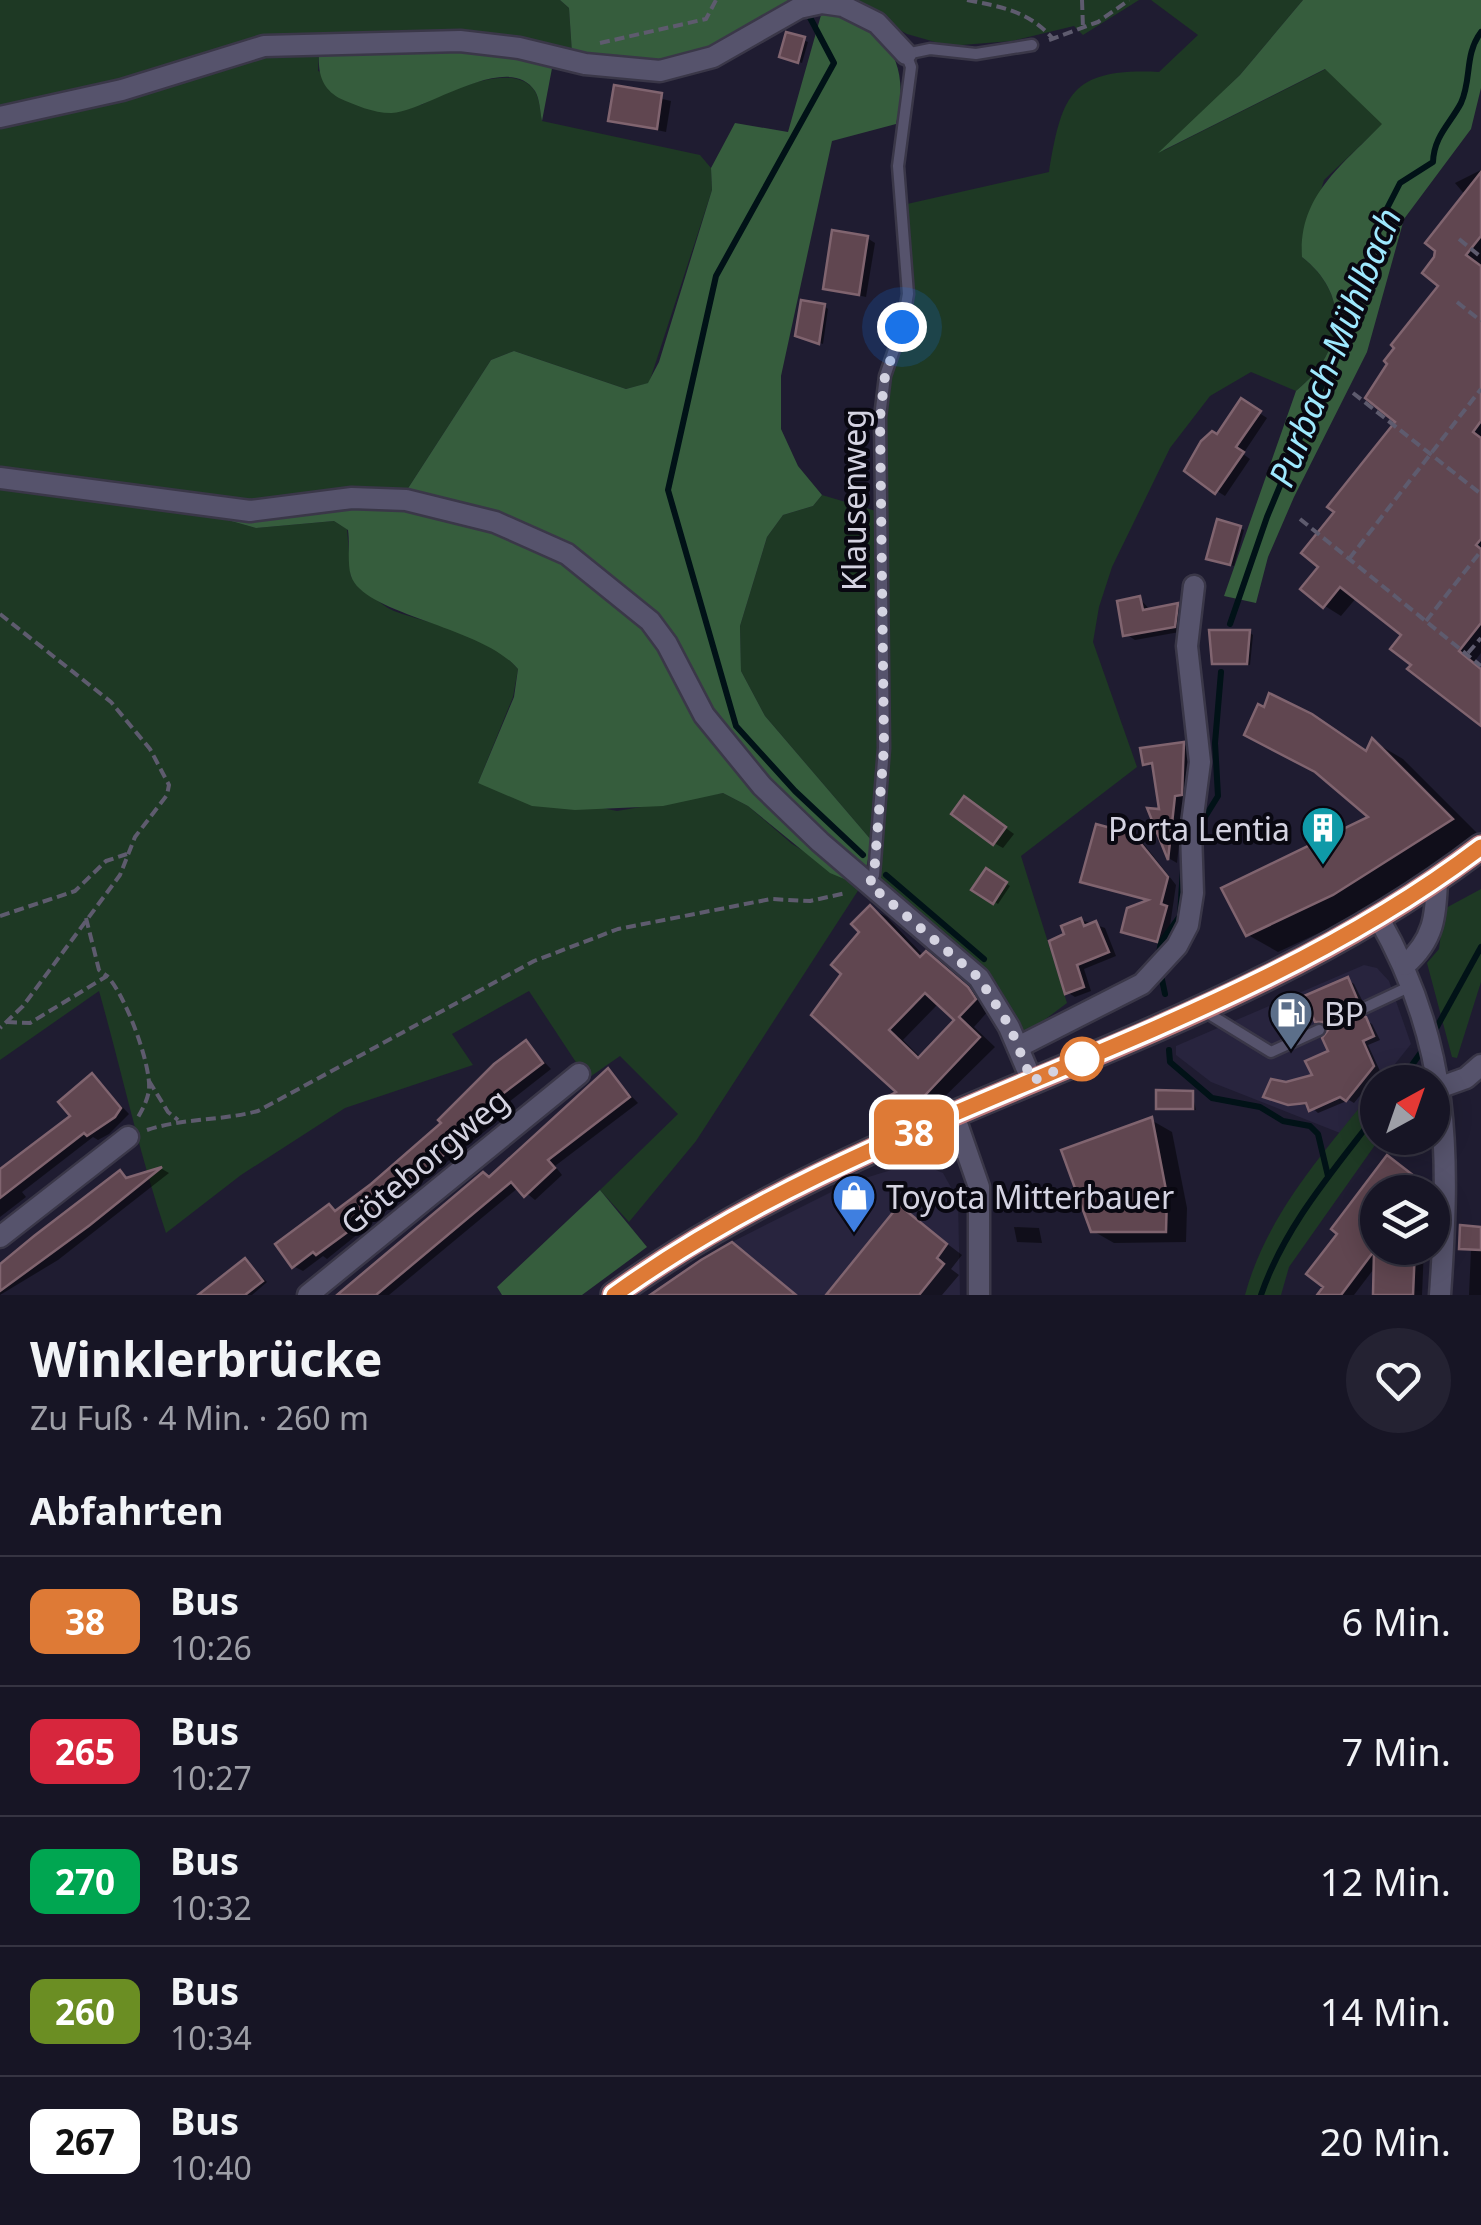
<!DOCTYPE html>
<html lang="de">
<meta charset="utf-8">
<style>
body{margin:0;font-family:"Noto Sans",sans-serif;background:#242232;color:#f1f3f6;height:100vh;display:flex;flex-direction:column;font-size:38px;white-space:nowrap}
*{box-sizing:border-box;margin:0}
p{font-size:32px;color:#9e9fa7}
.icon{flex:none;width:55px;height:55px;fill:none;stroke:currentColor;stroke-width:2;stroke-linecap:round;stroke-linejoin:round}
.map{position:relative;height:1295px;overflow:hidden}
.panel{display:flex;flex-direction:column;background:#171525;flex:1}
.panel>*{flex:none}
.badge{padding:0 20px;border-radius:15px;font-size:35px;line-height:65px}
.needle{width:65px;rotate:40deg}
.controls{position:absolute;left:1360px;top:1065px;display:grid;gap:20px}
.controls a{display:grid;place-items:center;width:90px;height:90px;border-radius:50%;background:#171525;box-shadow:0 5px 25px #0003,0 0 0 2px #363442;font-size:50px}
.you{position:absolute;width:50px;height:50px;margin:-25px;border:8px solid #fff;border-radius:50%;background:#1a73e8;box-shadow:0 0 0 15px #1a73e833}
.map>.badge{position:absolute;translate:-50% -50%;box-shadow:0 0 0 5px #fff}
h2{padding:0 30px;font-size:38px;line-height:90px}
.round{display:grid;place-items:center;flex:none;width:105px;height:105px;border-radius:52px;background:#242232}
.summary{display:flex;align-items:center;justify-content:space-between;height:170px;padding:0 30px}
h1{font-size:48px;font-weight:700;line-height:75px}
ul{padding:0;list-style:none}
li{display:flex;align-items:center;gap:30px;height:130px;padding:0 30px;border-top:2px solid #363442}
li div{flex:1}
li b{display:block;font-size:38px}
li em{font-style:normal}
li .badge{min-width:110px;font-weight:700;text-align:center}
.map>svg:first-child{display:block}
.built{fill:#28243e}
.green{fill:#1e3924}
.forest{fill:#365d3d}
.shadow{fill:#0007;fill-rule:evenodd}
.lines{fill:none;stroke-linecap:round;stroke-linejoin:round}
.stream{stroke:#011217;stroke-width:6}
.building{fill:#604650;stroke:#80646f;stroke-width:2.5;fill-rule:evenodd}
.service-casing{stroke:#3a3748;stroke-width:15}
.minor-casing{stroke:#3a3748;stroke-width:25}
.primary-casing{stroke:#3a3748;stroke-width:30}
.path{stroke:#5e5b6e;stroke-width:4;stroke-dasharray:10 5;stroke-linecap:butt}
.service{stroke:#56536c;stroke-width:10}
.minor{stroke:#56536c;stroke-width:20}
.primary{stroke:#ba777b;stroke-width:25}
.line-casing{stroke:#fff;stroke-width:22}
.line{stroke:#de7a36;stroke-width:15}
.walk{stroke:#d4d3e1;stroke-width:10;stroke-dasharray:0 18}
.stop-dot{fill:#fff;stroke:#de7a36;stroke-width:5}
.labels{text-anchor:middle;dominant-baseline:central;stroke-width:8;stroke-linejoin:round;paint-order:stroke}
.street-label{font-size:32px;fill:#d4d3e1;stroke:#090811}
.poi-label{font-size:32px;fill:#d4d3e1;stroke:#090811;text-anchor:start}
.water-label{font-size:35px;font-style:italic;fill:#9ee8fe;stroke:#090811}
</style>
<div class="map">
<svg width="1481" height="1295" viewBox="0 0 1481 1295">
<rect width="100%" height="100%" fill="#1f1c31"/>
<g class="built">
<polygon points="1364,965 1377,968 1389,981 1411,1044 1340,1133 1211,1082 1176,1055 1176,1046"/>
<polygon points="917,1162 943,1173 958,1200 960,1295 796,1295 732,1242 849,1183"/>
</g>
<g class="green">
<polygon points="0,0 560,0 569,8 572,53 259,39 218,49 126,81 0,111"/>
<polygon points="845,0 1139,0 1083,35 1074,26 1012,41 949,46 907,34"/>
<path d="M1151,0h152l-63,75 -77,76 163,-82 57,55 -59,56 -22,77c51,40 41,96 -6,134l-45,-19 -41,24 -40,52 -58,119 -13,40 -6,35 44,125 -116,89 46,147 -44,33 -144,-155 12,-138 -5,-319 7,-55 20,-74 -6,-91 142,-32c13,-78 22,-104 110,-100l39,-37z"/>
<path d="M319,53l-1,18 103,34c24,-12 92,-45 113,-15 6,8 6,22 8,31l158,34 11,13 1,22 -63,193 -23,6 -112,-38 -23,9 -86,133 -151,11 -254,-31v-350l247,-69z"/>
<path d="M0,484l171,20 85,24 78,-7 13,8 4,48c13,10 28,28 43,34 44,16 92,20 124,58l-5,28 -35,86 139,28 106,-18 25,13 44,38 69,42 -165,255 -67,81 -29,-32 78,-76 -58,-58 -33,23 -58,-88 -77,43 21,31 -128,43 -104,67 -75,58c-27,-80 -44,-161 -67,-242l-99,69z"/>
<polygon points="822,495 876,511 878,747 872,841 765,716 741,671 740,626 767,537 783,515 813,506"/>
<polygon points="1481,889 1481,982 1457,1058 1452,1057 1427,963 1439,949 1444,909"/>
<path d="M1377,1086l3,52 -91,129 -8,28h-36c22,-82 81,-145 132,-209z"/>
</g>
<g class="forest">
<polygon points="560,0 804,0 724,45 672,64 572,53 569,8"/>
<path d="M1303,0h178v88l-10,41 -67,90 -37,133 -73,145 -26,60 -12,46 -32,-7 72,-205c47,-38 57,-94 6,-134 -4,-62 42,-93 80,-133l-57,-55 -167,84 82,-78z"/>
<path d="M823,8c63,17 89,53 73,116l-64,17 -51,235v53l17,37 24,29 -9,11 -30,9 -16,22 -27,89 1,45 24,45 107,125 -7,32 -79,-71 -185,-229 -196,-80 86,-133 23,-9 112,38 22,-6 11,-21 53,-172 -1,-22 24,-45 53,9z"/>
<path d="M453,45l100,18 -11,58c-2,-9 -2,-22 -7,-30 -27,-42 -113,23 -144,22 -18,0 -36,-8 -52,-15 -18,-10 -21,-26 -20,-45z"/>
<path d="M171,504h210l140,33 89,54 53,56 27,58 171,181 -31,-13 -82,-67 -25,-13 -60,13 -88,4 -43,-4 -54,-23 36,-86 4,-28c-36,-43 -154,-54 -167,-93 -4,-13 -1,-32 -3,-46l-14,-9 -78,7z"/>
<polygon points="600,1190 647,1247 582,1295 502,1295 497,1287"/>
</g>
<g class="shadow">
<polygon points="788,35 808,42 802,63 786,58"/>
<polygon points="616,88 671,101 666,132 611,120"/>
<polygon points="1481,170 1481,653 1474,662 1481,668 1481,725 1414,665 1405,635 1357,597 1341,616 1325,606 1321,566 1338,512 1398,421 1442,286 1437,258 1466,196 1455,183"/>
<polygon points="867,238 875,243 866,297 825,288"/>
<polygon points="824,306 828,309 823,344 802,337"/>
<polygon points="1241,401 1267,418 1243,454 1250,459 1225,496 1217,491 1218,437"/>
<polygon points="1240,528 1244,530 1234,566 1213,560"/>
<polygon points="1140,599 1151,611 1178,606 1187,611 1185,631 1135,640 1126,634"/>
<polygon points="1249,632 1253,635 1250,665 1214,662"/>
<polygon points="1374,742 1403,759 1481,837 1364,912 1278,952 1248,935 1373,817"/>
<polygon points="1183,744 1192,749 1190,799 1184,800 1177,863 1170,859 1151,811 1162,812 1156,769 1146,763"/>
<polygon points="974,805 1014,834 1003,848 994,843"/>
<polygon points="1132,837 1143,843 1176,885 1167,946 1124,931 1150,901 1083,881"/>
<polygon points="986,871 1010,886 998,904 974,889"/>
<path d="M871,908l16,9 37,39 19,7 47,46 -16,18 21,20 -68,67 -17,9 -16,-9 7,-21 -57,-120zM939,1003l18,17 -36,38 -18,-18z"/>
<polygon points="1081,920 1105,928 1116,956 1084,969 1091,991 1075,997 1067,992 1068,935"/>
<polygon points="1347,979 1354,984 1365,1006 1360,1017 1372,1024 1380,1040 1368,1045 1380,1071 1354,1103 1349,1100 1318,1113 1310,1106 1273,1100 1286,1085 1315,1077 1331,1052 1331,1030 1317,1020"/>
<polygon points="526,1043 551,1069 500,1109 505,1115 327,1259 323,1256 303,1271 293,1266 330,1207 338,1212 445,1123"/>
<polygon points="608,1071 638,1103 555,1166 562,1175 535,1200 519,1187 389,1295 341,1295 490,1179"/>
<polygon points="93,1076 129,1114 109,1134 98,1140 93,1137 22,1192 26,1197 0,1217 0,1172 73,1116"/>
<polygon points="1192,1093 1196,1110 1158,1108"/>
<polygon points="1151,1120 1172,1132 1187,1208 1186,1242 1114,1243 1093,1231"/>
<polygon points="1397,1164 1435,1193 1378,1192 1378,1248 1424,1248 1422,1295 1375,1295 1376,1266 1354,1295 1321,1295 1327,1287 1310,1274"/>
<polygon points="162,1169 169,1173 58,1260 0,1295 0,1267 120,1173 130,1179"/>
<polygon points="900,1208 962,1255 951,1269 959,1275 942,1295 829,1295"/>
<polygon points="1014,1227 1039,1228 1042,1243 1017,1242"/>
<polygon points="1481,1229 1481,1295 1469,1295 1471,1250 1461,1247"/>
<polygon points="732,1245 797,1295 658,1295"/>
<polygon points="246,1261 267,1282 252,1295 203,1295"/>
</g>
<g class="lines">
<g class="stream">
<polyline points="806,10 834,63 716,276 668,490 736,726 795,791 863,855"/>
<path d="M1230,624l37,-107 100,-240 12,-53 21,-41 33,-21c1,-26 17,-38 28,-59 11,-24 3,-48 20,-71"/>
<polyline points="1200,825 1218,796 1215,743 1221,672"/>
<polyline points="886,875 984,959"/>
<polyline points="1158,958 1161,942 1180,916 1184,853"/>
<polyline points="1160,970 1165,994"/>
<polyline points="1433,1034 1481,947"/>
<polyline points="1169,1050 1170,1062 1212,1098 1260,1107 1283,1121 1310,1126 1318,1134 1328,1176"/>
<polyline points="1400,1082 1424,1048"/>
<path d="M1261,1295c24,-70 73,-125 117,-183"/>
</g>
</g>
<g class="building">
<polygon points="786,32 805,37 798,63 779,57"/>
<polygon points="614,85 662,93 657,129 608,121"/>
<polygon points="1481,172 1481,236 1466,255 1481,266 1481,421 1473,432 1481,438 1481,539 1476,545 1481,549 1481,623 1459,651 1481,669 1481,726 1407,669 1411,665 1390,649 1401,635 1340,587 1323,608 1300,589 1318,567 1301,553 1334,512 1327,507 1395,422 1365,398 1387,364 1384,361 1394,348 1391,345 1438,286 1422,273 1434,257 1435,251 1425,243"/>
<polygon points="832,230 868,236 859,295 823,289"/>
<polygon points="801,300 825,304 819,344 795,336"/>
<polygon points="1241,398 1261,411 1236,447 1244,452 1215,494 1184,471 1201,441 1212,431 1217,434"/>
<polygon points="1217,519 1241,526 1230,565 1206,559"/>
<polygon points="1140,596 1143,610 1178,603 1175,627 1123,636 1117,601"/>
<polygon points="1209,630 1250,630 1247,664 1212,664"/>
<polygon points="1269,693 1312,714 1366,751 1372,738 1453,819 1333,895 1246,936 1221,888 1368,817 1315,772 1244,735 1258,704 1264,707"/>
<polygon points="1184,742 1182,795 1175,796 1168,860 1147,808 1159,809 1152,763 1143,765 1140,748"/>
<polygon points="964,796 1006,827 993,845 951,814"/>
<polygon points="1096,824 1133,834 1168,877 1161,904 1167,906 1157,942 1121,932 1127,908 1148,900 1080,882"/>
<polygon points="986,868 1007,882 993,904 971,890"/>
<path d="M870,905l50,52 6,-6 42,36 8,12 -17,18 21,20 -67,71 -21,8 -9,-17 13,-7 -85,-77 30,-41 -10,-9 28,-33 -8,-8zM925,993l29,27 -36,38 -29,-28z"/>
<polygon points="1081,918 1084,926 1096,921 1109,952 1077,965 1084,987 1065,994 1049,941 1064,934 1061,926"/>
<polygon points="1348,977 1358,1001 1354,1012 1366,1017 1374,1036 1363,1041 1374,1066 1346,1101 1340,1097 1309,1111 1306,1103 1288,1105 1263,1097 1271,1079 1286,1082 1312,1075 1305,1061 1328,1051 1322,1038 1328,1030 1323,1022 1315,1022 1304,996"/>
<polygon points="526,1040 543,1063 492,1102 498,1108 398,1195 316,1255 313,1252 292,1268 275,1244 329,1204 335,1211 371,1184 441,1123 438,1120 494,1064"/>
<polygon points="608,1068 630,1097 548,1160 555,1168 524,1197 511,1182 376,1295 337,1295 483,1172 489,1177"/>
<polygon points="92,1073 121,1108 115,1117 87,1136 84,1133 0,1198 0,1169 70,1116 58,1102"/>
<polygon points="1156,1090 1193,1091 1193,1109 1156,1109"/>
<polygon points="1152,1117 1167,1195 1166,1232 1091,1232 1061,1150"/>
<polygon points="1387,1155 1431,1189 1431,1192 1378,1192 1377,1248 1415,1248 1413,1295 1373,1295 1374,1251 1341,1295 1317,1295 1323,1287 1306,1274 1337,1234 1331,1229"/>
<polygon points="162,1167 90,1225 0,1291 0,1264 34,1236 120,1170 126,1178"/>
<polygon points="899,1205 947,1244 937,1258 944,1264 919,1295 826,1295"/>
<polygon points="1460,1225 1481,1227 1481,1250 1459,1249"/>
<polygon points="732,1242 796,1295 650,1295 701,1260"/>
<polygon points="245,1258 263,1281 245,1295 198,1295"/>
</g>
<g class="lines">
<defs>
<g id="service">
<polyline points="869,884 874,875 884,748 880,417 885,376 902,327 908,294 898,166 911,67 906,54 930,49 976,54 1032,45"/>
<polyline points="1201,1009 1271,1052 1319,1030"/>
<polyline points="1362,1009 1411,986"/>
</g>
<g id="minor">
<polyline points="0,117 122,90 264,46 460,41 519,48 585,64 660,71 713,57 799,8 822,3 843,6 877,23 906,54"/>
<polyline points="0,478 250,511 352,498 406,500 495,522 567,554 650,621 667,644 704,715 762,786 820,842 979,978 1009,1027 1032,1081"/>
<path d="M1378,917c73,127 72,236 62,378"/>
<path d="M1405,965c29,-25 31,-49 32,-86"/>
<polyline points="1018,1047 1142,984 1177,946 1188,925 1193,893 1191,831 1200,762 1187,646 1194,586"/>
<polyline points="1441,1087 1466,1078 1481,1065"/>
<polyline points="954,1115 979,1187 979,1295"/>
<polyline points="0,1237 128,1137"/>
<polyline points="308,1295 579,1074"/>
</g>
<path id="primary" d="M614,1295c266,-192 606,-248 867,-448"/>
</defs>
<use href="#service" class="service-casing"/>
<use href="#minor" class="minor-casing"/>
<use href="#primary" class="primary-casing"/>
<g class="path">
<path d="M967,0c35,7 62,11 86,39"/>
<polyline points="1082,0 1083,28"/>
<polyline points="1049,40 1098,22 1129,0"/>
<polyline points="600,43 706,19 716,0"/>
<polyline points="1459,239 1481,257"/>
<polyline points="1457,302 1481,321"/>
<polyline points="1353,393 1481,494"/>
<polyline points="1300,519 1481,666"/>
<polyline points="1349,559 1481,389"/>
<polyline points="0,614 111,702 150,749 169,785 167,795 135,837 120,875 23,1006 0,1028"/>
<polyline points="1426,621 1481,551"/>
<polyline points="1468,653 1481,638"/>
<polyline points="0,916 75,891 106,861 127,854"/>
<polyline points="86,918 99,970 107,976"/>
<path d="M7,1022l23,1 77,-47c18,18 44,88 42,113 -1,11 -7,21 -12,30"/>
<polyline points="149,1081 168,1112 178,1120"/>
<path d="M147,1130c36,-12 73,-9 111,-19l276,-150 84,-32 153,-30 39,2 36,-8"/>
</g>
<use href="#service" class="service"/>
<use href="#minor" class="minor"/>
<use href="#primary" class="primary"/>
</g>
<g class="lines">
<defs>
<path id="line" d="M614,1295c266,-192 605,-249 867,-448"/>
</defs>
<use href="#line" class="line-casing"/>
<use href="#line" class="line"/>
<polyline class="walk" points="902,327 885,376 880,417 884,748 874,875 869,884 979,978 1010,1027 1032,1081 1082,1059"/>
</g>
<defs>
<symbol id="building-pin" viewBox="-11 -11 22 30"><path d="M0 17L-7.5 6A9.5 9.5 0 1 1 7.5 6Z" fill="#0f9aa8" stroke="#090811"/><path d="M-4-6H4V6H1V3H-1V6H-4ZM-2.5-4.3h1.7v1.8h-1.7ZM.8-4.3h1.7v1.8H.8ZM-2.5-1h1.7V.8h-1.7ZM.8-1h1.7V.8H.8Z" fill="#fff"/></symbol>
<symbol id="fuel-pin" viewBox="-11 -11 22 30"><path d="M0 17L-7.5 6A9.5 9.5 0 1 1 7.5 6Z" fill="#5c6f8a" stroke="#090811"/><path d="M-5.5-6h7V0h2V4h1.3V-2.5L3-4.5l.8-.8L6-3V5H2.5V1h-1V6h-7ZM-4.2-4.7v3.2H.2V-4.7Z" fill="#fff"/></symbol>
<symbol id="shop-pin" viewBox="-11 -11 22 30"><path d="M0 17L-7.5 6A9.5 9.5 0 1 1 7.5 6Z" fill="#3f7fe0" stroke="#090811"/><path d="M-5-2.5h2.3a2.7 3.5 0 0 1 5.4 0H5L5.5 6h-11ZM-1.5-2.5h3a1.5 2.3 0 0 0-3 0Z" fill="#fff"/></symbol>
</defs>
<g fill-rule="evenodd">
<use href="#building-pin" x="1298" y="803" width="50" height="68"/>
<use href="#fuel-pin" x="1266" y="988" width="50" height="68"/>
<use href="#shop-pin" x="829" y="1171" width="50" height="68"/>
</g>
<circle class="stop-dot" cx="1082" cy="1059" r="20"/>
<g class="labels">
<g class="street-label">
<text transform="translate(853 500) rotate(-90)">Klausenweg</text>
<text transform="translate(424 1161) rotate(-40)">Göteborgweg</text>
</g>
<g class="poi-label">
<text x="1290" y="828" text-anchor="end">Porta Lentia</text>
<text x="1324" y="1013">BP</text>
<text x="886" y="1196">Toyota Mitterbauer</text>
</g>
<g class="water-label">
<text transform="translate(1334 347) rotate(-68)">Purbach-Mühlbach</text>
</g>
</g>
</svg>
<div class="controls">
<a><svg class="needle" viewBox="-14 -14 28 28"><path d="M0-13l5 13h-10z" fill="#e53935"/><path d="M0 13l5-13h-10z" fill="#9e9fa7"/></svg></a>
<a><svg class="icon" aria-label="layers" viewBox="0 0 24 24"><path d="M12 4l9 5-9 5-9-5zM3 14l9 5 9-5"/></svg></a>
</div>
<div class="you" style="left:902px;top:327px"></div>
<b class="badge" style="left:914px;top:1132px;background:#de7a36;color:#fff">38</b>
</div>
<section class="panel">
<div class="summary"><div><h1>Winklerbrücke</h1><p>Zu Fuß · 4 Min. · 260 m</p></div><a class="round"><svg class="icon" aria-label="heart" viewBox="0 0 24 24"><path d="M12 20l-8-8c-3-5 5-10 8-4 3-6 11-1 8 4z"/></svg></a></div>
<h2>Abfahrten</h2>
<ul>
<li><span class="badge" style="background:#de7a36;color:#fff">38</span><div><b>Bus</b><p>10:26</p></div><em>6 Min.</em></li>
<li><span class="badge" style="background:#d7263d;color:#fff">265</span><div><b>Bus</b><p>10:27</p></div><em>7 Min.</em></li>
<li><span class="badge" style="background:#00a651;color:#fff">270</span><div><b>Bus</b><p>10:32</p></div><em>12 Min.</em></li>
<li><span class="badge" style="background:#6b8e23;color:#fff">260</span><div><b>Bus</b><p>10:34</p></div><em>14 Min.</em></li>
<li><span class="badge" style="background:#fff;color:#111">267</span><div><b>Bus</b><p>10:40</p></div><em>20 Min.</em></li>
</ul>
</section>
